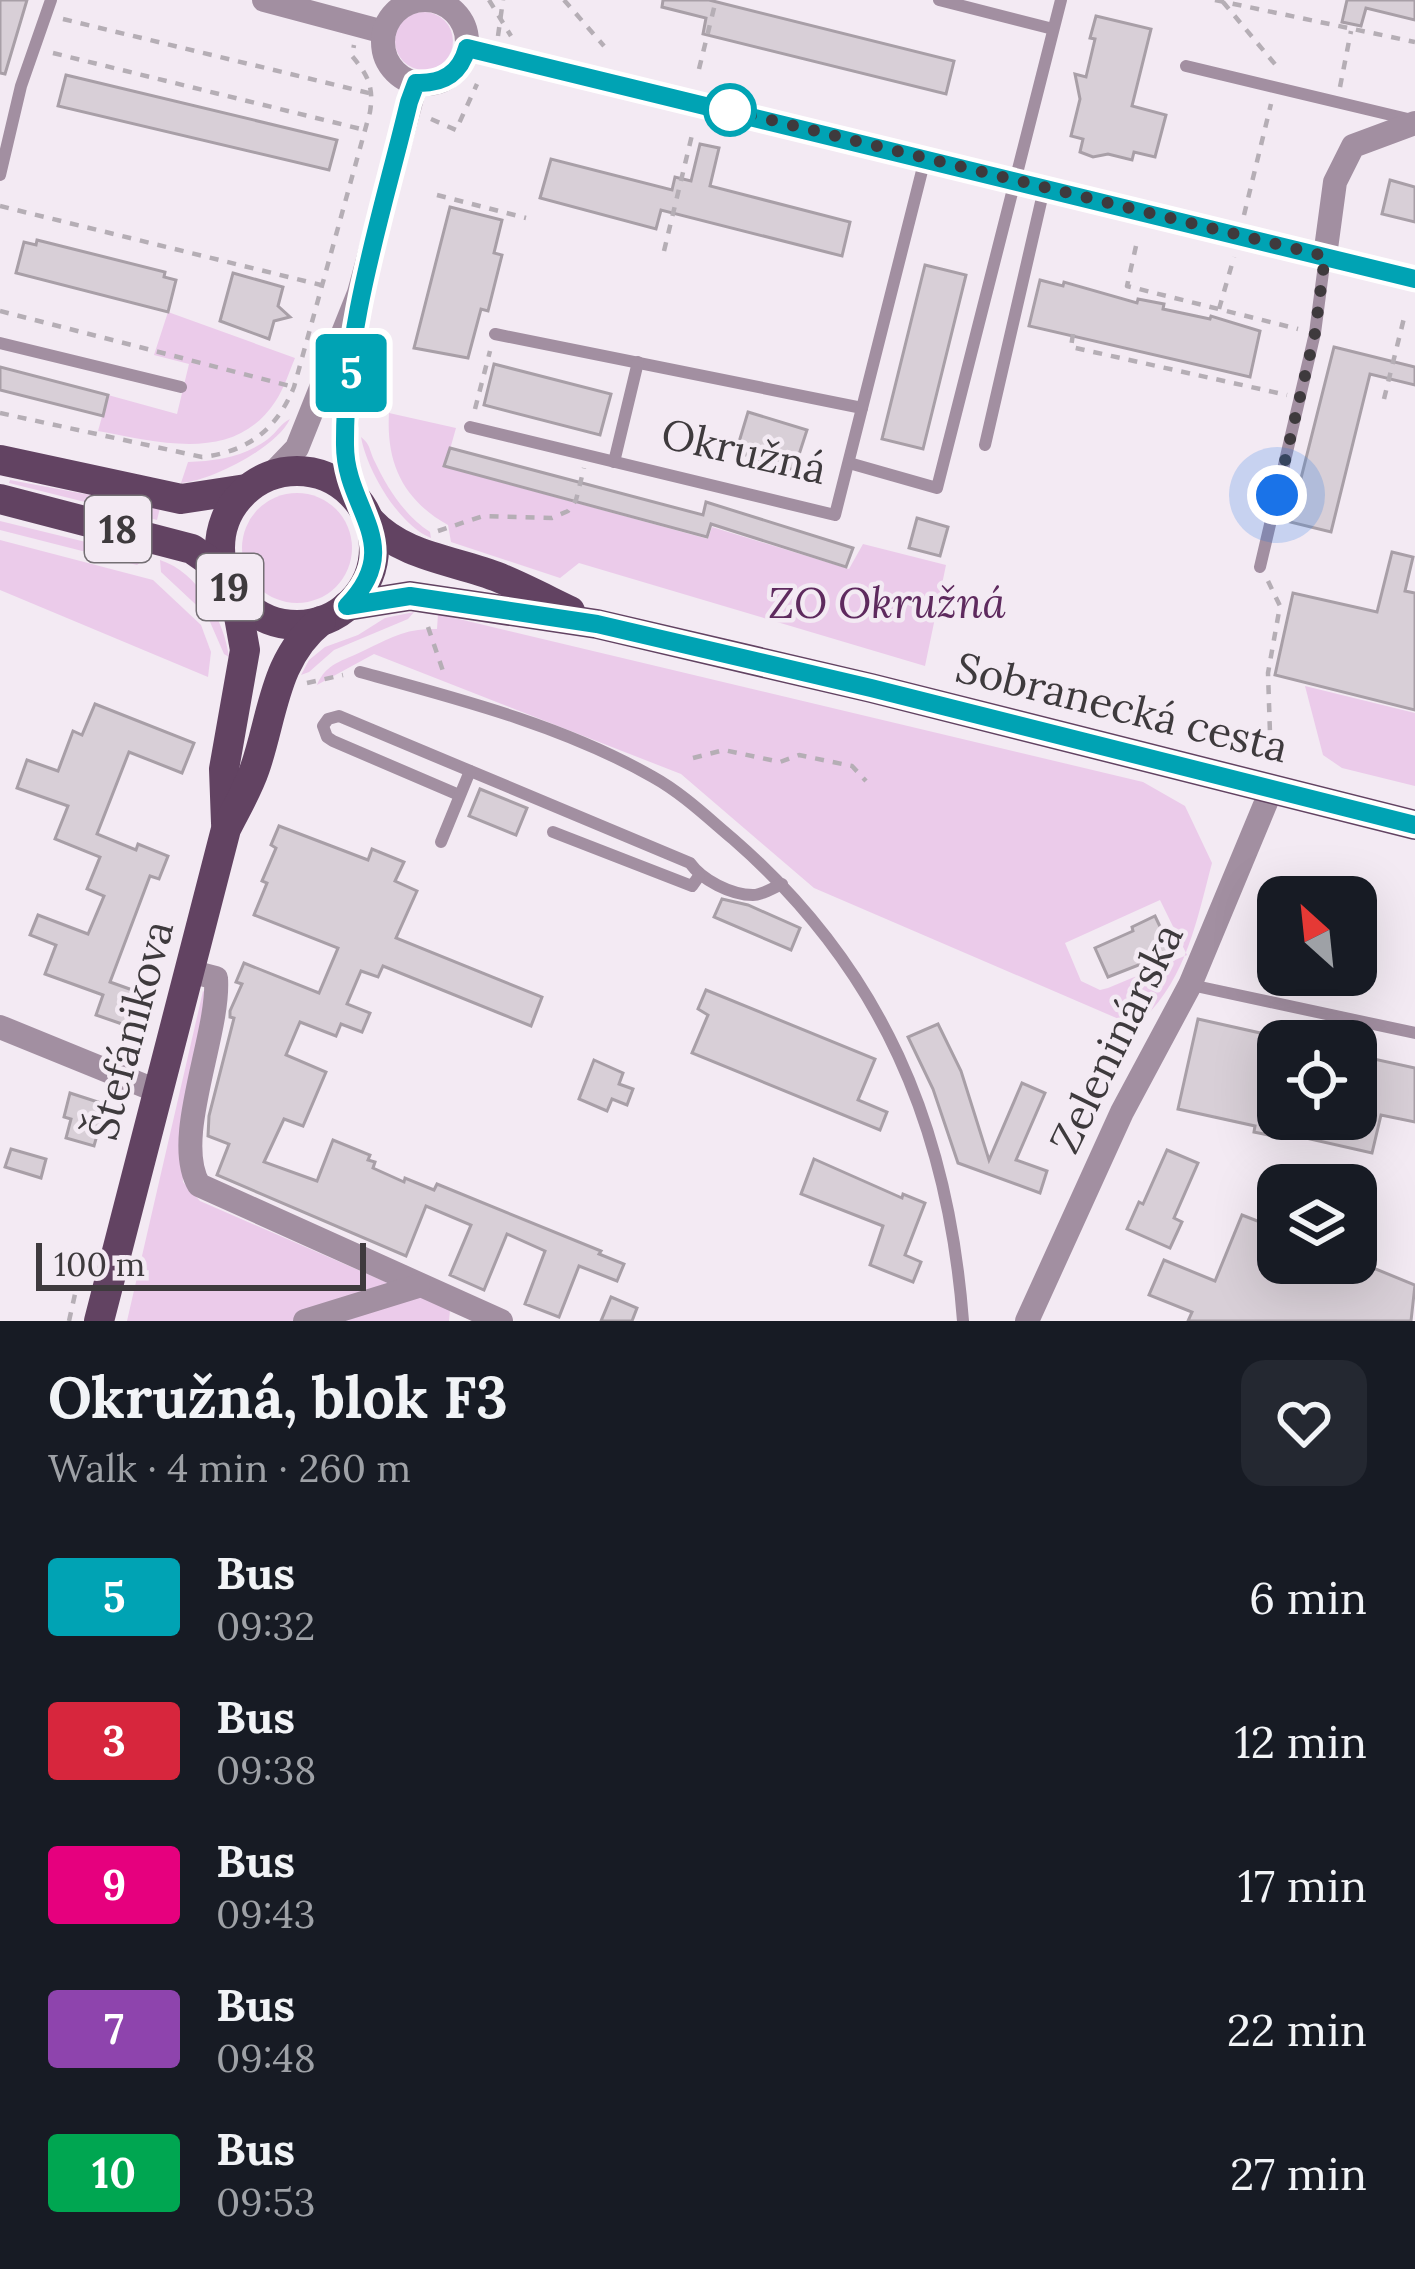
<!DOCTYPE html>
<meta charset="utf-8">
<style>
body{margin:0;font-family:Lora,serif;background:#242831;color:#f1f3f6;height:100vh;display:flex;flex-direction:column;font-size:45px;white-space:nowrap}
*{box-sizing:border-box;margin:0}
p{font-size:39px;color:#9ea1a6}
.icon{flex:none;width:66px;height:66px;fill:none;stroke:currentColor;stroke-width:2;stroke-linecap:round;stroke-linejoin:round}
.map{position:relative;height:1321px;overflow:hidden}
.drawer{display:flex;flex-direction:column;background:#171b24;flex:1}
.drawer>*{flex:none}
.badge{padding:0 24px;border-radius:9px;font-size:42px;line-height:78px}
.needle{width:78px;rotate:333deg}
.controls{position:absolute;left:1257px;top:876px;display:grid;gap:24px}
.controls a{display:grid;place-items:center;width:120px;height:120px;border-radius:24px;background:#171b24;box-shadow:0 12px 48px #0002;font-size:60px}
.scale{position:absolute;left:36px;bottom:30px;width:330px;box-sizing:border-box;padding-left:12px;border:6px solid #3e3a3d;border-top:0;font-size:33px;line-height:42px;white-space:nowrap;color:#3e3a3d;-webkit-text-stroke:9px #f3eaf3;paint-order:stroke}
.you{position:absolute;width:60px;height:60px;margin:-30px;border:9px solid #fff;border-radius:50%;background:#1a73e8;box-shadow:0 0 0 18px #1a73e833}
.map>.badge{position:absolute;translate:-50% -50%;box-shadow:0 0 0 6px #fff}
.round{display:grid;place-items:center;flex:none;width:126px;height:126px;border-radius:24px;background:#242831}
.summary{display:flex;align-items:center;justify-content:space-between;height:204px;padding:0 48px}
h1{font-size:57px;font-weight:800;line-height:90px}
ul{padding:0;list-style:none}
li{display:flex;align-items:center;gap:36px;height:144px;padding:0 48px}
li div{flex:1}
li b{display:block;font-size:45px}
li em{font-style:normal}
li .badge{min-width:132px;font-weight:700;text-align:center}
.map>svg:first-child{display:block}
.green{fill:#ebcbea;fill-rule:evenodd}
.building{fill:#d8cfd7;stroke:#a89fa7;stroke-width:3}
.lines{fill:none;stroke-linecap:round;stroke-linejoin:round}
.path{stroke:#b5aeb5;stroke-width:4.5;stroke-dasharray:9 9;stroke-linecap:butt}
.service{stroke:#a28fa1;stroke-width:12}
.minor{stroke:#a28fa1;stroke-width:24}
.primary{stroke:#624362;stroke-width:30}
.line-casing{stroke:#fff;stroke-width:27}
.line{stroke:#00a3b4;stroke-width:18}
.walk{stroke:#3e3a3d;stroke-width:12;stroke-dasharray:0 21.6}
.stop-dot{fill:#fff;stroke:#00a3b4;stroke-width:6}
.labels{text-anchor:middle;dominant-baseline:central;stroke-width:9;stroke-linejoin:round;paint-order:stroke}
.shield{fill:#f3eaf3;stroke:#746f74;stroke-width:3}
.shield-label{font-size:39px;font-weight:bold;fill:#3e3a3d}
.street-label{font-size:42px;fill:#3e3a3d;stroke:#f3eaf3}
.park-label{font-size:42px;font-style:italic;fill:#5e2a5e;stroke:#f3eaf3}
</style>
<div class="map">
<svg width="1415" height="1321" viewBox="0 0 1415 1321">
<rect width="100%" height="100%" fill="#f3eaf3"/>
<g class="green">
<circle cx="424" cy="41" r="29"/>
<path d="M168,312l127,46c-6,14 -11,31 -20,44 -41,62 -116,40 -177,29l10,-36 69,19 12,-50 -35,-9z"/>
<path d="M389,413l67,15 -11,39 263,72 4,-12 137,42 14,-25 83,21 -21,101 -346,-103 -19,15 -109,-36 -3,-17c-45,-25 -62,-62 -59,-112z"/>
<path d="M290,419c-13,28 -78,62 -109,64l7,-21c28,-1 56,-5 80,-23 9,-7 12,-15 22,-20z"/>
<path d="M361,437c10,8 8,13 14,25 12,26 31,55 55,70l1,6c-32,-13 -64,-67 -70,-101z"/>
<polygon points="10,480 160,508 157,520 9,483"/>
<circle cx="297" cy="548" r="55"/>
<polygon points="0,521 147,557 137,565 0,530"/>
<polygon points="0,540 153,580 201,625 211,652 208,677 0,590"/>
<path d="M160,560c38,12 64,60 69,97l-5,-3 -17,-39 -46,-43z"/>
<polygon points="414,612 408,619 334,650 309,672 301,675 309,660 325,647 358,635 385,618"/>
<path d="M438,614l705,168 42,24 27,57c-16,60 -27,122 -77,163l-321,-138 -133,-114 -307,-120 -57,31c9,-22 26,-24 46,-34 27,-13 43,-23 74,-22zM1160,900l27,55 -79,33 -8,2 -19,-9 -16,-38z"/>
<polygon points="1305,686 1415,713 1415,786 1342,768 1323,755"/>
<polygon points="203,991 208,994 182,1134 183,1182 200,1201 450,1310 449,1321 127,1321"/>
</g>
<g class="building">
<polygon points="0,0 27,0 5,74 0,73"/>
<polygon points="663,0 709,0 954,61 946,94 703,34 706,18 662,7"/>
<polygon points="1347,0 1415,0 1415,20 1366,8 1361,26 1342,22"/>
<polygon points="1096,16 1151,29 1132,106 1166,115 1155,157 1134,152 1132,160 1108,154 1093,157 1080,152 1083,139 1071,136 1080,99 1075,74 1086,77 1095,39 1090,38"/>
<polygon points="66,75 337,140 329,170 58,106"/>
<polygon points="700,144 719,148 710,186 850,222 842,256 661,210 656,229 540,198 551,159 672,190 675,177 691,181"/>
<polygon points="1390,180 1415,187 1415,222 1382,214"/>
<polygon points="450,207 502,220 494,253 502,255 488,311 481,309 468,358 414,348"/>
<polygon points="37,240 165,272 164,277 176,280 168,312 16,273 24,242 36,245"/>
<polygon points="925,265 966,275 923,449 882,439"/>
<polygon points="233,273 283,287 278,306 290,317 274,321 269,339 220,321"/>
<polygon points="1040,280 1063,286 1064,282 1137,303 1138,299 1164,304 1163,309 1210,319 1211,316 1260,331 1250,377 1029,326"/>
<polygon points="1334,347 1415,367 1415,385 1370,374 1331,532 1290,522"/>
<polygon points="494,364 611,394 600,435 484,405"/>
<polygon points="0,367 108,395 103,416 0,390"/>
<polygon points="748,412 807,430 794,470 736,452"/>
<polygon points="450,448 703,515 706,502 853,548 846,567 711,524 707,537 444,466"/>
<polygon points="917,518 948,527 940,556 909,548"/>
<polygon points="1392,552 1413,557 1405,591 1415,593 1415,710 1275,675 1293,593 1377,612"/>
<polygon points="95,704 194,743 182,773 129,752 97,834 136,850 138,844 168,856 159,879 150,876 110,982 138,992 125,1025 96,1015 103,995 45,974 56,945 30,935 38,915 88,934 104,896 87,889 100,857 55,839 68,806 17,788 27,760 58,771 73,731 82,735"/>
<polygon points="480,789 527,808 516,835 469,816"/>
<polygon points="279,826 368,860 372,849 404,862 395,881 417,891 396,938 542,997 531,1026 383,966 378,977 361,971 347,1004 370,1013 362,1032 341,1024 336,1036 300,1022 286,1055 326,1072 303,1126 284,1119 264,1162 317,1181 333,1140 370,1155 368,1160 375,1162 373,1168 404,1182 405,1178 434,1190 437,1184 601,1251 599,1254 624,1264 617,1281 579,1266 559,1317 525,1304 545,1251 507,1234 484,1290 450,1275 471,1225 426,1206 406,1256 217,1175 229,1144 208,1136 209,1116 234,1018 230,1017 230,1011 242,984 236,982 244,963 319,993 338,948 254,915 267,883 262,881 276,848 271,845"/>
<polygon points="722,899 748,905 800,928 791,950 714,917"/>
<polygon points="1155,916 1172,952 1108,977 1095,948 1133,931 1132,927"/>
<polygon points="706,990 875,1059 858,1100 887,1112 880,1130 692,1053 708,1015 698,1009"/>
<polygon points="1198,1019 1278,1037 1278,1119 1356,1119 1356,1055 1415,1068 1415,1122 1381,1115 1372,1153 1275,1131 1273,1136 1254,1132 1255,1126 1178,1109"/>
<polygon points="938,1024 961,1071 989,1160 1022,1083 1045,1093 1016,1160 1047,1171 1040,1193 958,1163 933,1089 908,1037"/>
<polygon points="594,1060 623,1073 619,1084 633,1089 627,1105 612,1099 607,1111 579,1099"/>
<polygon points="70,1093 101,1103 104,1110 94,1146 66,1138 71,1119 64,1117"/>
<polygon points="11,1149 46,1159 41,1178 5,1167"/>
<polygon points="1167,1150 1198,1163 1174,1218 1182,1222 1170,1248 1127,1229 1139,1202 1143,1204"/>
<polygon points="814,1159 902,1198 903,1194 925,1203 905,1255 921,1262 913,1282 870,1265 883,1226 801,1194"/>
<polygon points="1242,1215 1278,1229 1278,1263 1361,1263 1415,1285 1411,1321 1188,1321 1192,1312 1149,1295 1164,1260 1215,1281"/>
<polygon points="611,1297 637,1308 632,1321 601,1321"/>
</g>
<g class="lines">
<g class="path">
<polyline points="489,0 511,36"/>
<polyline points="564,0 604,46"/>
<polyline points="1215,0 1415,42"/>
<polyline points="1223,2 1279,69"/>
<polyline points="63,19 373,94"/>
<polyline points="498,36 503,0"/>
<polyline points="53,53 365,130"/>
<polyline points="699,69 716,0"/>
<polyline points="1340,87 1351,31"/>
<polyline points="431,119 456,130 477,84"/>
<polyline points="437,195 526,218"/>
<polyline points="0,206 321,285"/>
<polyline points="1244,215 1271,104"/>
<polyline points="1136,246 1127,286 1298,329"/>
<polyline points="664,251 692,135"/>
<polyline points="1219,309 1234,257"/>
<polyline points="0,311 294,387"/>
<polyline points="1073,334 1071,347 1287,395"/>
<polyline points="1384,399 1405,314"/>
<polyline points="475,409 490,351"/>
<path d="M0,413l202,44c46,-5 75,-28 92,-70l76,-275c4,-25 -2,-37 -18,-56l2,-11"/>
<polyline points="438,531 483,516 552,518 568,511 576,500 584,468"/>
<polyline points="1268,581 1280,606 1268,673 1271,764"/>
<polyline points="428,627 445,677"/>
<polyline points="307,683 343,675"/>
<polyline points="693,758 724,750 780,762 799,755 852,766 866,781"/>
<polyline points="69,1321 75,1294 82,1287"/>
</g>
<g class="service">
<polyline points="939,0 1053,29"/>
<polyline points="1186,66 1412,120"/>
<polyline points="0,175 21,86 51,0"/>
<polyline points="495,334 862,408"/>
<polyline points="0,343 181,387"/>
<polyline points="470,427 835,515 925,159"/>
<polyline points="985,445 1044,189"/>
<polyline points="614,462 638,362"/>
<polyline points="849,463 937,488 1061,0"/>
<polyline points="1260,567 1315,333 1325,257"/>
<path d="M360,672c99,27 204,54 293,105 29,16 55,41 80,62 149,130 215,287 230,482"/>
<path d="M459,795l-126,-54 -6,-4 -4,-11 5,-7 11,-3 351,147c12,17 41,32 63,32 9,0 20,-7 29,-11"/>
<polyline points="553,832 692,886 699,876"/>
<polyline points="441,842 470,771"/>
<polyline points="1191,985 1415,1033"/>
</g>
<g class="minor">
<polyline points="264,0 384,32"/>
<circle cx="425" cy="42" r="42"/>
<polyline points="467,48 1415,279"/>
<polyline points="1325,256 1335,182 1353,146 1415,123"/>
<polyline points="272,474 297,448 359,293 416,83"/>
<polyline points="355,497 344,449 356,321"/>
<path d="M189,971l27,7c4,56 -45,161 -17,207l302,136"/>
<polyline points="0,1027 157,1091"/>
<polyline points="305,1321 418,1286"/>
<polyline points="1027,1321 1122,1112 1190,985 1272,788"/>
</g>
<g class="primary">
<polyline points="0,460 181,499 246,489"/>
<circle cx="297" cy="548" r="77"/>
<polyline points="0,499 192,549 212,563 226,579"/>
<path d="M370,521c34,37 86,39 130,57 24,10 47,22 70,33"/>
<polyline points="347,606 410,596 597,624 871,688 1415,825"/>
<polyline points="226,823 224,769 245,650 235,594"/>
<path d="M99,1321l127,-492c10,-20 22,-40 29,-61 18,-52 19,-110 66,-147"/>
</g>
</g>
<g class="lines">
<defs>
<path id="line" d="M1415,279l-948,-231c-7,26 -25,36 -51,35l-7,19c-27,113 -65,225 -64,343 0,65 62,99 2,161l63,-10 187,28 274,64 544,137"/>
</defs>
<use href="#line" class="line-casing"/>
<use href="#line" class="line"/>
<polyline class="walk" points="730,110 1325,256 1315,333 1277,495"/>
</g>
<circle class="stop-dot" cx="730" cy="110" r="24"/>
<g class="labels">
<g class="shield">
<rect x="85" y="496" width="66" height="66" rx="9"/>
<rect x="197" y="554" width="66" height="66" rx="9"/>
</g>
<g class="shield-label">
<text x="118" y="529">18</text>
<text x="230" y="587">19</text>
</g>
<g class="street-label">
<text transform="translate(744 451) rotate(13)">Okružná</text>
<text transform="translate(1122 707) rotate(14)">Sobranecká cesta</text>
<text transform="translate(130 1030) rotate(-75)">Štefánikova</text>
<text transform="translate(1116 1038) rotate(-64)">Zeleninárska</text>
</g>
<g class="park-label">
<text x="887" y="603">ZO Okružná</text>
</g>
</g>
</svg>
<div class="controls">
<a><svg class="needle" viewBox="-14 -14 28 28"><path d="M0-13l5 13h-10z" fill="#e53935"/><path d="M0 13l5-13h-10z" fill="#9ea1a6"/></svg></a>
<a><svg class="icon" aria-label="locate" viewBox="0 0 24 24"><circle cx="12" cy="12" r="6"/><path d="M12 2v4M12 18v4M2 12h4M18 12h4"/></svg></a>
<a><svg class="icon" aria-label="layers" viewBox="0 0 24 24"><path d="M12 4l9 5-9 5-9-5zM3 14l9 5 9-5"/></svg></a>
</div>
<div class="scale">100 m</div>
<div class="you" style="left:1277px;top:495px"></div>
<b class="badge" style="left:351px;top:373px;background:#00a3b4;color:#fff">5</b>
</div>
<section class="drawer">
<div class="summary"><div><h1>Okružná, blok F3</h1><p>Walk · 4 min · 260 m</p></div><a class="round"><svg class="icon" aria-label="heart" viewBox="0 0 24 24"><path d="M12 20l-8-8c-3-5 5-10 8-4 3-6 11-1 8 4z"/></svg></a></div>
<ul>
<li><span class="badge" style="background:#00a3b4;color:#fff">5</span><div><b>Bus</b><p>09:32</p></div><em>6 min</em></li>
<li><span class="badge" style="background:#d7263d;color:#fff">3</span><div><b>Bus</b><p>09:38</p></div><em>12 min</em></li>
<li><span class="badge" style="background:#e6007e;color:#fff">9</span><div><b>Bus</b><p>09:43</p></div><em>17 min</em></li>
<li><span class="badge" style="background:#8e44ad;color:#fff">7</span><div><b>Bus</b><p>09:48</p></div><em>22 min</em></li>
<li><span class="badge" style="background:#00a651;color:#fff">10</span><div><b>Bus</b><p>09:53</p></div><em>27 min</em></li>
</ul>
</section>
